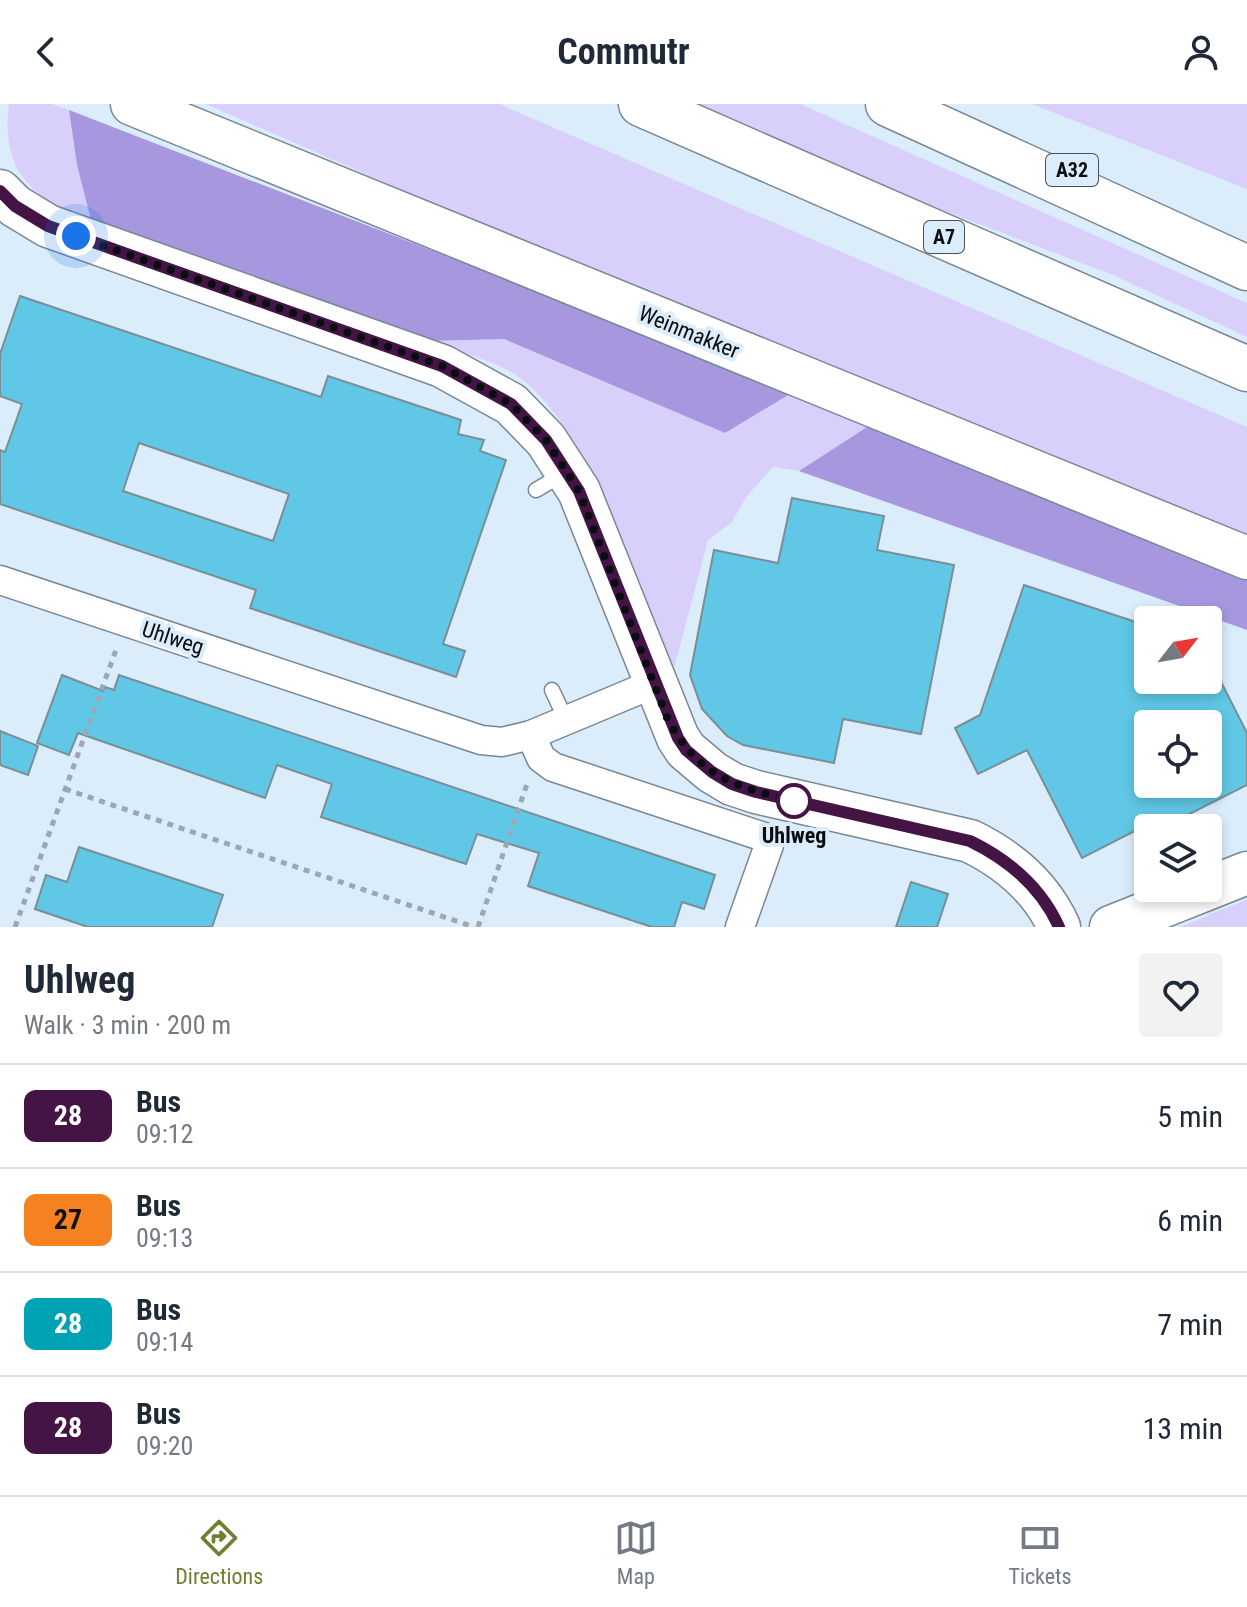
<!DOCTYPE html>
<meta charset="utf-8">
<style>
body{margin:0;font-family:"Roboto Condensed",sans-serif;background:#f2f2f3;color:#1f2937;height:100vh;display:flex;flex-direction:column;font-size:30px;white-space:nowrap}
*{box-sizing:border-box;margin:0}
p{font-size:26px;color:#747a83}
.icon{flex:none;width:44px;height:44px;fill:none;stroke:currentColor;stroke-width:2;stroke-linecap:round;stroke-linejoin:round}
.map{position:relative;height:823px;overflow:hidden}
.details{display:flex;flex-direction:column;background:#fff;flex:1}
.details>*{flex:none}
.badge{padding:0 16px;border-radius:12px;font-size:28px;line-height:52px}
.needle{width:52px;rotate:59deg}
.fabs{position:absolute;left:1134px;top:502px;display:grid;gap:16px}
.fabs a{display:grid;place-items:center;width:88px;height:88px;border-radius:8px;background:#fff;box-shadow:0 4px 12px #0003;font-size:40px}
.you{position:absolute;width:40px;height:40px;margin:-20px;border:6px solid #fff;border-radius:50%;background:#1a73e8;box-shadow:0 0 0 12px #1a73e833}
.map>.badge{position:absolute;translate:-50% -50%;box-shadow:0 0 0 4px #fff}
.round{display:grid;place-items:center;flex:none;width:84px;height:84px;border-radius:8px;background:#f2f2f3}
.headline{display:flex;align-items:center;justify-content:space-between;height:136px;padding:0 24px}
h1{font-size:38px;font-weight:700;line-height:60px}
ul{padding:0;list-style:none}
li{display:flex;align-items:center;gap:24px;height:104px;padding:0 24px;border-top:2px solid #e0e1e3}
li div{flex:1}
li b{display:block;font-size:30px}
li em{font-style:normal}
li .badge{min-width:88px;font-weight:700;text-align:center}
header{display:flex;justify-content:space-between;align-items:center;height:104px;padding:0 24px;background:#fff;font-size:36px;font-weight:700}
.tabs{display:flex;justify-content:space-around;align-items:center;height:112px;border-top:2px solid #e0e1e3;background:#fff;font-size:22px;color:#747a83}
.tabs a{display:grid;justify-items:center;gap:4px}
.tabs .on{color:#6e802f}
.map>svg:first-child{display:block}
.green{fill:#d8d0fb}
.forest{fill:#a697df}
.building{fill:#60c8e6;stroke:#7a8e95;stroke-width:2;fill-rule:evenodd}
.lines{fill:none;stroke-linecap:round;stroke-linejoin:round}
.lane-casing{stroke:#798794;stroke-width:17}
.street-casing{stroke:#798794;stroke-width:31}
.secondary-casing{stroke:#798794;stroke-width:45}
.highway-casing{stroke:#798794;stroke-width:47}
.path{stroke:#9aa8b3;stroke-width:5;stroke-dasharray:6 6;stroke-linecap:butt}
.lane{stroke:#fff;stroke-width:14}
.street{stroke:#fff;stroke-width:28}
.secondary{stroke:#fff;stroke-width:42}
.highway{stroke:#fff;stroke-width:44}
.line-casing{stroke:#fff;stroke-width:18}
.line{stroke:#441444;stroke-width:12}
.walk{stroke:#090e13;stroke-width:8;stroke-dasharray:0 14.4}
.stop-dot{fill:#fff;stroke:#441444;stroke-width:4}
.labels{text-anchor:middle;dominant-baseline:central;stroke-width:8;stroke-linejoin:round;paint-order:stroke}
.shield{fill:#dbecfa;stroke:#485158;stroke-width:2}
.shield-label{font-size:20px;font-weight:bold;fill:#090e13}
.street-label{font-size:22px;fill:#090e13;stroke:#dbecfa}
.stop-label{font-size:22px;font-weight:bold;fill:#090e13;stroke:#dbecfa}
</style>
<header><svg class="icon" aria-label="back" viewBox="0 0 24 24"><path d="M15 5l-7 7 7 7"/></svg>Commutr<svg class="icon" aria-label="person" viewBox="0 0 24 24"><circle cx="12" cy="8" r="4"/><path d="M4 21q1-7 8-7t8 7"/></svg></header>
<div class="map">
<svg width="1247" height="823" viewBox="0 0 1247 823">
<rect width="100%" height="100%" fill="#dbecfa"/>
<g class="green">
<path d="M9,0h43l17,6 8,55 14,55c-57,-18 -91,-50 -82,-116z"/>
<polygon points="206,0 499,0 1247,323 1247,430 635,188"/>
<polygon points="694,0 800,0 1247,199 1247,233 1113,171 840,67"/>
<polygon points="1032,0 1247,0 1247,85"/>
<path d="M504,235l221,94 70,-42 72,36 -68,44 -26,-4 -27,30 -14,25 -24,18 -37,140c-33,-88 -74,-239 -147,-299 -25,-21 -65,-28 -95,-40z"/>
<polygon points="1247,796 1247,823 1180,823 1241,798"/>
</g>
<g class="forest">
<polygon points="69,6 795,287 725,329 504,235 429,237 91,116 77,61"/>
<polygon points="867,323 1247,474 1247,526 799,367"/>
</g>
<g class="building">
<path d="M20,192l301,101 7,-21 133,44 -3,14 26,6 -4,11 26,9 -63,184 22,7 -9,26 -206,-69 6,-18 -256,-86v-54l5,2 17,-48 -22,-8v-42zM139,339l150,51 -16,47 -150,-50z"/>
<polygon points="792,394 884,412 877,446 954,461 921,630 843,615 834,659 743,641 727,632 702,605 690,571 714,446 778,459"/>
<path d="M1024,481l124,41v54h72l27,53v52l-79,40 -4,-9 -82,42 -55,-108 -49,24 -23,-46 25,-13zM1148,620h60v60h-60z"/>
<polygon points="62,571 103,587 105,583 114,586 119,571 715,771 704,805 682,798 674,823 652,823 528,782 539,749 477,730 466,760 321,713 332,680 277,661 265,694 78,629 69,651 37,639"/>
<polygon points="0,627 38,642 28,671 0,661"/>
<polygon points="79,743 223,791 212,823 88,823 35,805 46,771 67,778"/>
<polygon points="911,778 948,790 937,823 896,823"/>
</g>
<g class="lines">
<defs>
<g id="lane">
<polyline points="536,386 563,370"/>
<polyline points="552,586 566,616"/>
</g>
<g id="street">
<polyline points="0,476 481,636 502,638 531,631 541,654 553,663 764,733 769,741 740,823"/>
<polyline points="531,631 653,580"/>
</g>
<g id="secondary">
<polyline points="132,0 1247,454"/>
<path d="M0,87l15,15 33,20 394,140 69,38 35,36 33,51 99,247 8,12 26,22 20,12 24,8 214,49c39,19 71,46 89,86"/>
<polyline points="1111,823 1247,769"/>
</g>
<g id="highway">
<polyline points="641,0 1247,265"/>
<polyline points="888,0 1247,164"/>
</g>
</defs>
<use href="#lane" class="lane-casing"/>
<use href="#street" class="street-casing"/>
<use href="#secondary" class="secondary-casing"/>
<use href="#highway" class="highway-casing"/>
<g class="path">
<polyline points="65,685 474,823"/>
<polyline points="15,823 116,546"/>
<polyline points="478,823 527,680"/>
</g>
<use href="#lane" class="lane"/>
<use href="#street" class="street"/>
<use href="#secondary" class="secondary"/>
<use href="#highway" class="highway"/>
</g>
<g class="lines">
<defs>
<path id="line" d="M0,87l15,15 33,20 394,140 69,38 35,36 33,51 99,247 8,12 26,22 20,12 24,8 214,49c39,19 71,46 89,86"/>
</defs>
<use href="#line" class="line-casing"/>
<use href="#line" class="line"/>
<path class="walk" d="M76,132l366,130 69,38 35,36 33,51 89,229c34,61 73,69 137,83l-11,-2"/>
</g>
<circle class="stop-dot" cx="794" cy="697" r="16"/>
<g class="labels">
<g class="shield">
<rect x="1046" y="50" width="52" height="32" rx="6"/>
<rect x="924" y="117" width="40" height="32" rx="6"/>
</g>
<g class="shield-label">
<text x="1072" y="66">A32</text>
<text x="944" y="133">A7</text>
</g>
<g class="street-label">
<text transform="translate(689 228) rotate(22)">Weinmakker</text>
<text transform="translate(173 534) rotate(18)">Uhlweg</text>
</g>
<g class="stop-label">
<text x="794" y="731">Uhlweg</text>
</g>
</g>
</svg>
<div class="fabs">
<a><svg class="needle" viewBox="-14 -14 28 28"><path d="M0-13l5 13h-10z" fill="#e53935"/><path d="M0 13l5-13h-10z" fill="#747a83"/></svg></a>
<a><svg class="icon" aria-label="locate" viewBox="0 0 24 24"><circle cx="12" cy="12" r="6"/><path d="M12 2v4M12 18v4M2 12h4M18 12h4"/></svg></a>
<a><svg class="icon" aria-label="layers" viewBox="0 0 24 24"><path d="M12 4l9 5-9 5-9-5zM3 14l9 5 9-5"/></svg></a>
</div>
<div class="you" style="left:76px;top:132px"></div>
</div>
<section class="details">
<div class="headline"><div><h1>Uhlweg</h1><p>Walk · 3 min · 200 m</p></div><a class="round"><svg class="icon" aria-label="heart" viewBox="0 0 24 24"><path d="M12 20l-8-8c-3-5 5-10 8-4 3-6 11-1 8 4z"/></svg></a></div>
<ul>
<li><span class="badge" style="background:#441444;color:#fff">28</span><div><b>Bus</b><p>09:12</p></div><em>5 min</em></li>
<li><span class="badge" style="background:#f58220;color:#111">27</span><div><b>Bus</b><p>09:13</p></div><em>6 min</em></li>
<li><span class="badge" style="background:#00a3b4;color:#fff">28</span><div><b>Bus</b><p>09:14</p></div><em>7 min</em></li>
<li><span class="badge" style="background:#441444;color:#fff">28</span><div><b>Bus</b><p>09:20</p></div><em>13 min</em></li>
</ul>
</section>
<nav class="tabs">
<a class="on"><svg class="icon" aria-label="directions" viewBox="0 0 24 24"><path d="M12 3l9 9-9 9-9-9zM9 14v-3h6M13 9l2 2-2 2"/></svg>Directions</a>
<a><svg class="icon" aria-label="map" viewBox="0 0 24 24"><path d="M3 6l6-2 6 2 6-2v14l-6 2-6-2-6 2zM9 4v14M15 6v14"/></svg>Map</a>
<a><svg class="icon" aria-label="tickets" viewBox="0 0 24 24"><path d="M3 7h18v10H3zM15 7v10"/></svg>Tickets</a>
</nav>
